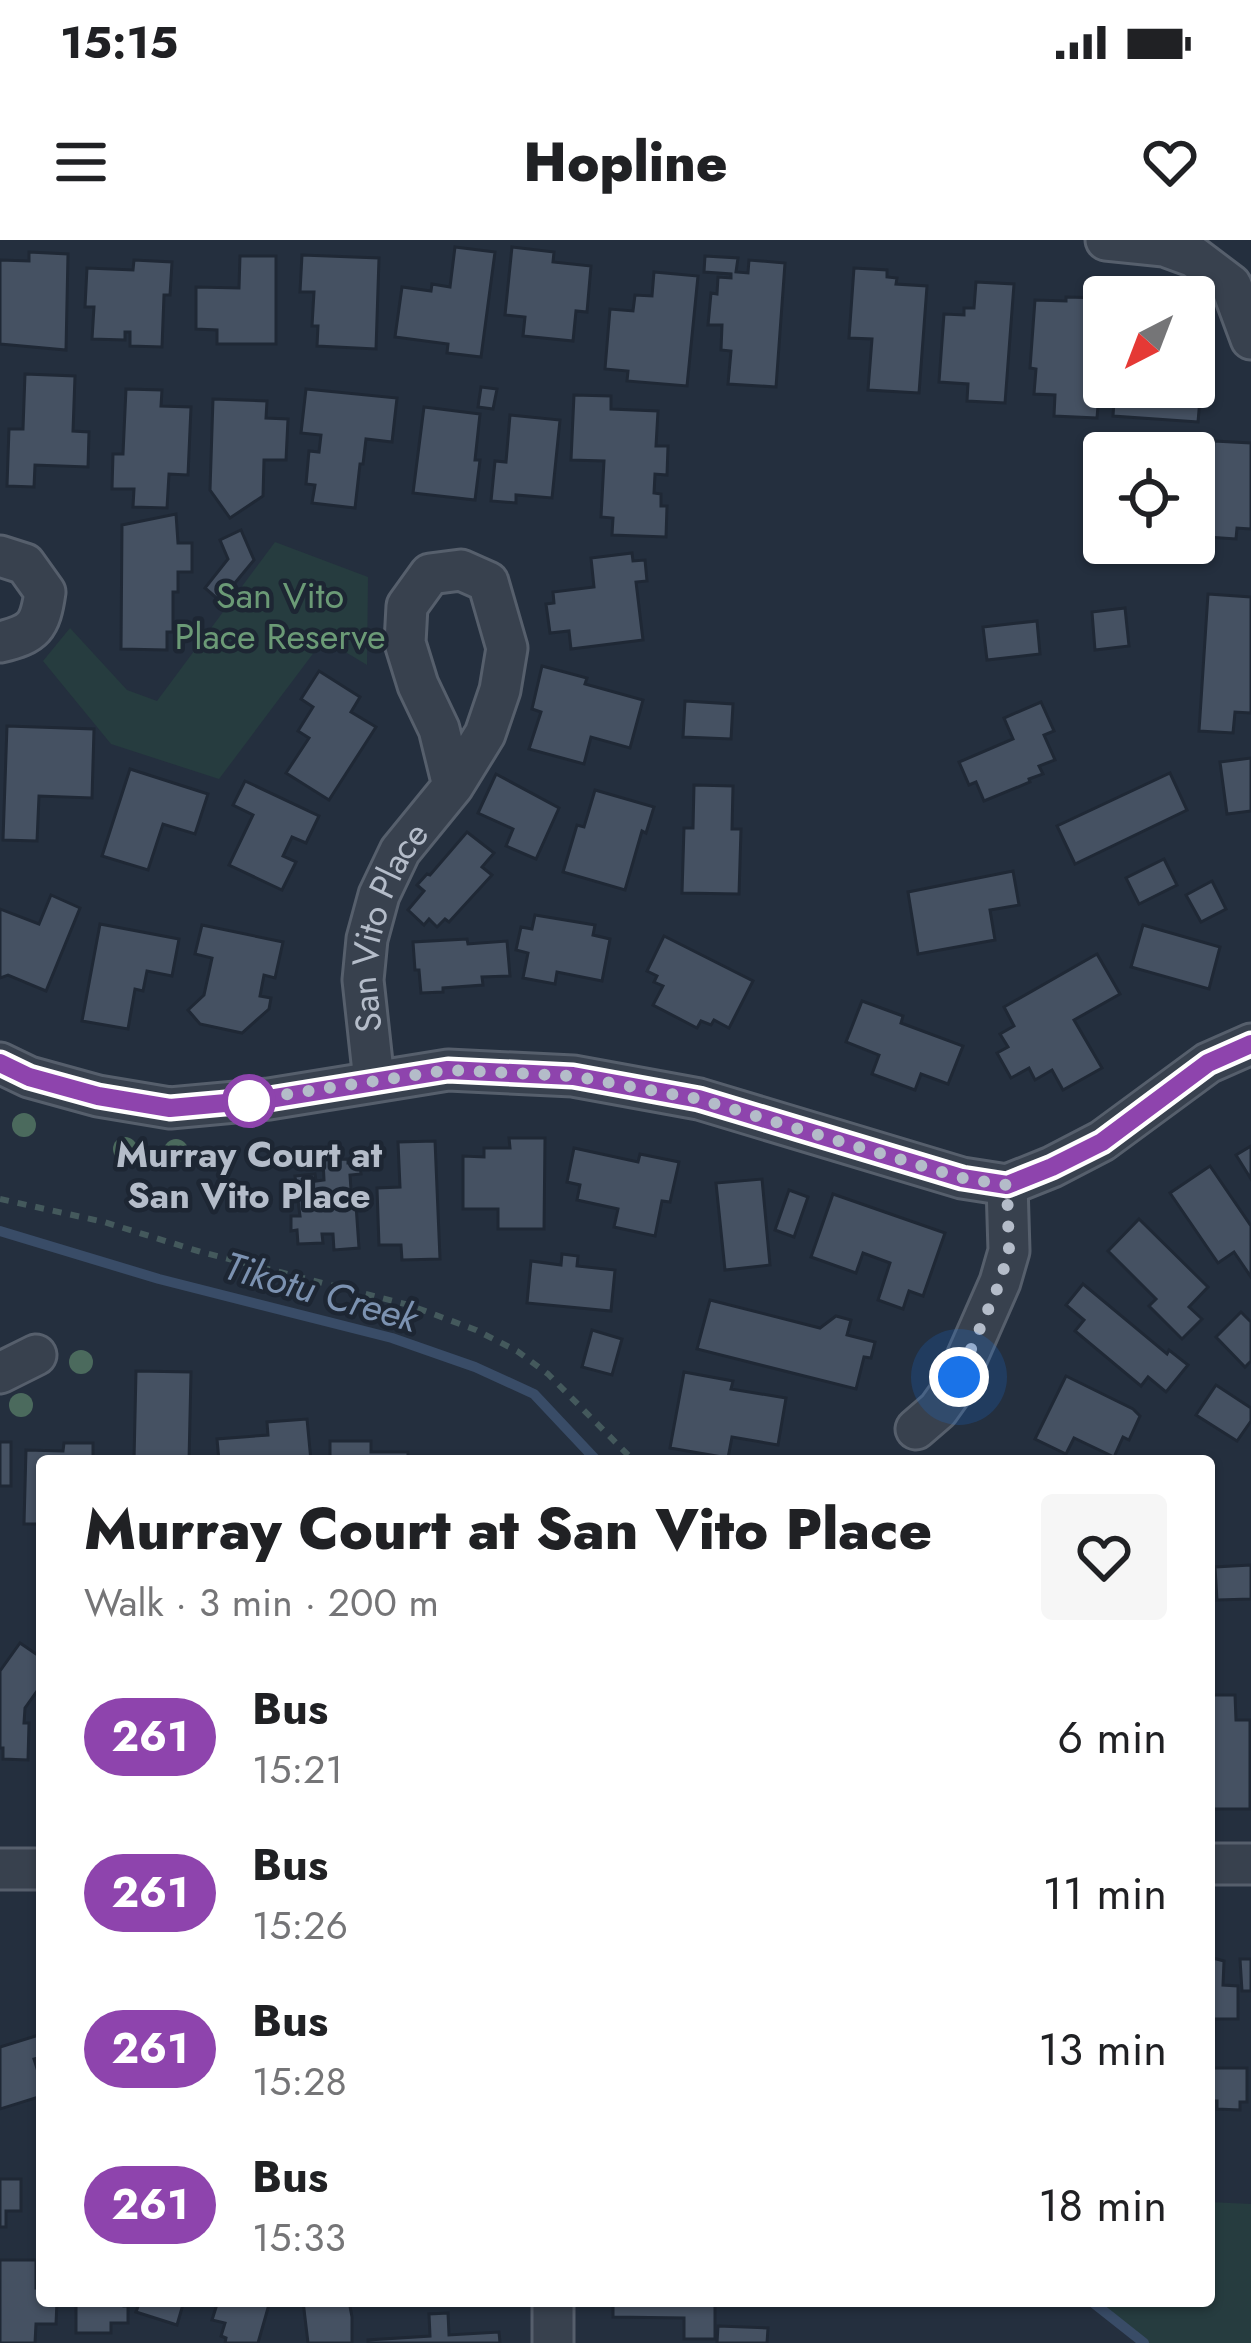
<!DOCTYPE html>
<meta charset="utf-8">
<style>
body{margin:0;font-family:Jost,sans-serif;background:#f6f6f6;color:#202124;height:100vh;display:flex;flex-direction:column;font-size:45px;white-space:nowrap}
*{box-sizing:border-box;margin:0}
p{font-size:39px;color:#757577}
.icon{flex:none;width:66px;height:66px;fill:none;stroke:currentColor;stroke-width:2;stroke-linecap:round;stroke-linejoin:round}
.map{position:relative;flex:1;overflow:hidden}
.panel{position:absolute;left:36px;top:1215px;width:1179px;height:852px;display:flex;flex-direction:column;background:#fff;border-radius:12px;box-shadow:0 3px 9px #0004}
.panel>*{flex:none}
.badge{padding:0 24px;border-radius:39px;font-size:42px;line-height:78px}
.needle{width:78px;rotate:222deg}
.buttons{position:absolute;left:1083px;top:36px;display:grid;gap:24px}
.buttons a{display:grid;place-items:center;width:132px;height:132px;border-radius:12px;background:#fff;box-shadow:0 3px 9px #0004;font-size:60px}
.you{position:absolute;width:60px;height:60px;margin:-30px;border:9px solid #fff;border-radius:50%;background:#1a73e8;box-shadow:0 0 0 18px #1a73e833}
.map>.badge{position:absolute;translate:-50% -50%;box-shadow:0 0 0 6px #fff}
.round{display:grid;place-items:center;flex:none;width:126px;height:126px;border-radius:12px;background:#f6f6f6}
.summary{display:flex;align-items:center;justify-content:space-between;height:204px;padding:0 48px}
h1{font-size:57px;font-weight:800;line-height:90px}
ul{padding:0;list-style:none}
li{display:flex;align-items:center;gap:36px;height:156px;padding:0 48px}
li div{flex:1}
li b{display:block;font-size:45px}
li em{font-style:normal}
li .badge{min-width:132px;font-weight:700;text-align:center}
.status{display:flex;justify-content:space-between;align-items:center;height:84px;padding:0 60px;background:#fff;direction:ltr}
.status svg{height:33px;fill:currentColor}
header{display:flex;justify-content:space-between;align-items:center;height:156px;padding:0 48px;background:#fff;font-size:54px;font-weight:800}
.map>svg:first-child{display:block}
.green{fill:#263c3f}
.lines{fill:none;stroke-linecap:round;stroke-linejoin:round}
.stream{stroke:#394c67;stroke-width:10}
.building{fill:#455162;stroke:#1f2835;stroke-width:3}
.minor-casing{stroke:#565f6c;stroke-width:45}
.path{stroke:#44595c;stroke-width:6;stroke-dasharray:9 9;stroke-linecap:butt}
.minor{stroke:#38414e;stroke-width:39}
.tree{fill:#4b6a5d}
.line-casing{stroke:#fff;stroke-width:27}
.line{stroke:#8e44ad;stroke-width:18}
.walk{stroke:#b4bcc9;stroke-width:12;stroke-dasharray:0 21.6}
.stop-dot{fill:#fff;stroke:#8e44ad;stroke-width:6}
.labels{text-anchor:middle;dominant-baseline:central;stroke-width:9;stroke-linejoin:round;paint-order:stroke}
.park-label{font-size:36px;fill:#6b9a76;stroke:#1d2633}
.street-label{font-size:36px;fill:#b4bcc9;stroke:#1d2633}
.stop-label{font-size:36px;font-weight:bold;fill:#b4bcc9;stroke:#1d2633}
.water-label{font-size:39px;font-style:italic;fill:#7c92b1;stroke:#1d2633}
</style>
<div class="status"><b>15:15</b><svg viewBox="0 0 49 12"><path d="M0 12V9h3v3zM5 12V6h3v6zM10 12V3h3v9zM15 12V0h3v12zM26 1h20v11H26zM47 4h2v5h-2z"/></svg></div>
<header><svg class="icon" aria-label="menu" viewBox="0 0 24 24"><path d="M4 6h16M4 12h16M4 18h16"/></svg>Hopline<svg class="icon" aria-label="heart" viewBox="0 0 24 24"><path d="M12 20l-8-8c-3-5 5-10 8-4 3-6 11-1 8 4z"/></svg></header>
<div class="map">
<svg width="1251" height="2103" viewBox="0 0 1251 2103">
<rect width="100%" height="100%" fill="#242f3e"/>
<g class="green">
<polygon points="275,302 368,337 367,425 324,399 219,539 111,504 43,421 70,388 127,450 157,461"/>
<polygon points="1209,1962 1251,1964 1251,2103 1149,2103 1094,2061 1209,2061"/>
</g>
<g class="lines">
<g class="stream">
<polyline points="0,991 159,1039 392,1098 475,1127 534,1154 597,1221"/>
<polyline points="1091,2061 1144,2103"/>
</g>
</g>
<g class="building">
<polygon points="455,7 495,12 481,117 447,113 448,104 395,97 402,47 431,51 432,44 450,47"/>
<polygon points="512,7 554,12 553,22 591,26 587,72 576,71 573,101 523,96 525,77 505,75"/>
<polygon points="29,12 68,14 66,110 0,104 0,20 29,21"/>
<polygon points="302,15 379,18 376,109 317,106 318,86 312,86 314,52 300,52"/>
<polygon points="240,16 276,16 276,104 217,104 217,90 196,89 196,47 239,48"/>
<polygon points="705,16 738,18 736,32 748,33 749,20 785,23 776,147 728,144 731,111 721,110 722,85 708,85 711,53 717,54 718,37 731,38 731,34 704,32"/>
<polygon points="134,20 172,22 170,55 164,55 162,107 130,106 130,92 125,92 125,100 92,99 94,67 85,67 87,28 133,30"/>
<polygon points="854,28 887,30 887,37 897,38 896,44 927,46 919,153 868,150 872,99 849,98"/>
<polygon points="654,32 698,36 687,146 627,141 628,131 605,129 610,69 633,71 635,55 652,56"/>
<polygon points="976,42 1014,44 1005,163 967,161 968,144 939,142 944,74 964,75 964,68 974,68"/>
<polygon points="1066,57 1103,58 1101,88 1094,87 1092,153 1099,153 1097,178 1054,176 1055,155 1034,154 1036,129 1030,128 1035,60 1066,61"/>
<polygon points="25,134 75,136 73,191 89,192 88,227 35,225 34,247 7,246 9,189 23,189"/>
<polygon points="1194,135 1202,136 1198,182 1113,176 1115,147 1194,147"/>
<polygon points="481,147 497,149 493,169 478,167"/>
<polygon points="126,149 162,150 161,166 191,167 188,235 169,234 167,268 133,267 134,249 112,249 113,214 123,214"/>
<polygon points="306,149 397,158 392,202 366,199 363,224 360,224 355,268 312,263 315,245 306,244 309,211 319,212 321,195 301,193"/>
<polygon points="574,155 611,156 611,169 658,171 656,206 668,206 667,235 655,234 654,253 661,254 661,266 667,266 666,297 612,295 613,278 601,277 604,221 571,220"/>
<polygon points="213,159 267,161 266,178 288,179 286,220 264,220 263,256 230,278 210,250"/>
<polygon points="424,167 480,174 475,220 480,220 475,260 413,253"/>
<polygon points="510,175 560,180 552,258 516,255 516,263 491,261 495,221 506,222"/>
<polygon points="1214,201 1251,203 1251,289 1237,288 1236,299 1207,297"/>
<polygon points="176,274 178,303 192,303 192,332 178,332 178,352 173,352 173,392 167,392 167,410 121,409 122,285"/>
<polygon points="241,290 254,320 220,361 205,348 228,319 220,300"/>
<polygon points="632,313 633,321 645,320 647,341 636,342 643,400 571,409 569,391 550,393 546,364 554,363 553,352 594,347 591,318"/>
<polygon points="1208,354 1251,357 1251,473 1235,472 1233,493 1199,491"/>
<polygon points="1125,368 1129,406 1095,410 1092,372"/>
<polygon points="1037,381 1040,414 987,420 983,387"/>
<polygon points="542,426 587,438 585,444 643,460 630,508 591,497 584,524 529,509 541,472 532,469"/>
<polygon points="319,431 360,457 351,472 376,487 329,560 286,533 309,498 298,491 313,467 301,459"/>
<polygon points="685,461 733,464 731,499 683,497"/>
<polygon points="1041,462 1054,491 1044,495 1055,520 1039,526 1043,534 1029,539 1030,542 984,561 976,542 969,545 959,522 1013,499 1004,478"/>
<polygon points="7,486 94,489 92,558 39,556 37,601 3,600"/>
<polygon points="1251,518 1251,571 1227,574 1220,522"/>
<polygon points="130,529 208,554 195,594 163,584 148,630 102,616"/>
<polygon points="1170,533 1187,570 1075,624 1057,586"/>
<polygon points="496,534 559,568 536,619 506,606 513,589 478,573"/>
<polygon points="245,541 319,576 306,603 292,597 283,616 296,622 282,650 229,625 253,575 233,565"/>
<polygon points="694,545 733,546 732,589 741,589 739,654 682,653 684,588 693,588"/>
<polygon points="595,550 654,567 646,593 642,591 625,650 563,632 577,585 584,587"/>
<polygon points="467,592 494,613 482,627 492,635 449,682 445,679 437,687 429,679 424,685 408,670 424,651 417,645 427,634 430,635"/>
<polygon points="1164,619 1177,645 1139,664 1126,638"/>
<polygon points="1013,631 1019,665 990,670 995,700 918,714 908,652"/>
<polygon points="1212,641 1226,669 1201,682 1186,655"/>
<polygon points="51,655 80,668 46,751 8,735 0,738 0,669 39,684"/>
<polygon points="535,675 595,685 593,695 610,699 602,741 557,732 555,744 523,738 528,713 516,710 521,687 532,689"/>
<polygon points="100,684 179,699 172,736 147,731 143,751 135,749 128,789 82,781"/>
<polygon points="202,685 283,702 275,738 264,735 260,756 271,758 269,769 242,793 200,784 188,770 204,755 212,718 195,714"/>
<polygon points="1143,685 1220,707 1209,749 1131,727"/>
<polygon points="664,696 753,741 729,788 714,780 711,785 701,781 697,788 653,765 663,746 654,742 657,736 647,731"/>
<polygon points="467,699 468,704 507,701 510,736 482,737 483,745 443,748 443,752 421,753 419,730 415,730 413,702"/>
<polygon points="1097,714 1120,754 1074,780 1102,828 1063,850 1052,830 1035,840 1029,828 1011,838 997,813 1008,807 1000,794 1014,786 1004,767"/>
<polygon points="862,761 903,776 901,783 963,806 948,844 921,834 915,850 872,834 879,815 846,802"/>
<polygon points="509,898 545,898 544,989 498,989 498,969 463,969 463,916 484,917 484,908 510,908"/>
<polygon points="435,901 440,1019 402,1020 401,1005 379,1005 377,948 400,947 398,902"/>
<polygon points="1251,906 1251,939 1236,915"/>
<polygon points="574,908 638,922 640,914 679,922 670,962 662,961 655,996 614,987 618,969 577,960 580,945 567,942"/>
<polygon points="348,919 348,923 360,923 361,934 350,935 352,965 356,965 359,1008 334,1010 333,994 322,994 323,1003 298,1004 297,990 291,991 291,976 300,976 295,936 315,934 316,941 324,940 323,920"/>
<polygon points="1210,926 1251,986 1251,1037 1234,1012 1218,1023 1170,953"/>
<polygon points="762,939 770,1025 725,1030 716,943"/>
<polygon points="789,950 808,957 794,997 775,990"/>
<polygon points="833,954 945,993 923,1056 909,1051 903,1069 878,1060 890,1023 863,1013 856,1033 811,1017"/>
<polygon points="1139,979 1208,1047 1189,1067 1202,1079 1182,1099 1149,1066 1156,1059 1108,1011"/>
<polygon points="562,1014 578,1016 577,1026 615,1030 611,1071 527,1063 531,1021 561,1025"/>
<polygon points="1083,1044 1167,1114 1169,1110 1188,1125 1166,1152 1148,1137 1141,1146 1075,1091 1084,1080 1066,1065"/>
<polygon points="710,1060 820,1088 836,1076 851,1080 847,1095 875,1102 871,1118 864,1117 856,1149 697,1109"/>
<polygon points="1241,1072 1251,1082 1251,1121 1245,1127 1216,1097"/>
<polygon points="592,1090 622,1099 612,1135 582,1127"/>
<polygon points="136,1131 191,1132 189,1221 134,1221"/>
<polygon points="684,1132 733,1141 731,1149 786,1158 778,1205 732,1197 728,1218 670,1208"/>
<polygon points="1066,1136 1133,1169 1140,1176 1129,1200 1123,1197 1114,1217 1074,1198 1066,1214 1035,1199"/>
<polygon points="1216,1145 1251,1168 1251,1181 1237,1201 1196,1175"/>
<polygon points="307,1179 311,1221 219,1221 217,1199 268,1195 267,1182"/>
<polygon points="330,1201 371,1201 371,1212 408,1212 408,1221 330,1221"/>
<rect x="0" y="1202" width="11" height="44"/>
<polygon points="64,1203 93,1203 93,1221 42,1221 42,1284 24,1284 26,1210 63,1211"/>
<polygon points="1251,1325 1251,1359 1217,1360 1215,1327"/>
<polygon points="20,1403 42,1418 42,1444 25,1468 24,1483 29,1483 28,1520 3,1519 3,1508 0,1508 0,1431"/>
<polygon points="1209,1455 1235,1455 1236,1480 1250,1480 1250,1569 1209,1569"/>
<polygon points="1209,1717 1224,1721 1223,1745 1238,1746 1238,1779 1214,1779 1213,1826 1209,1826"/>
<polygon points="1240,1719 1251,1719 1251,1751 1242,1751"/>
<polygon points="42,1794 42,1817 34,1819 42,1844 42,1856 0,1869 0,1807"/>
<polygon points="1209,1828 1247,1828 1247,1862 1240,1862 1240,1870 1217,1869 1217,1861 1209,1861"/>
<polygon points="0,1939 21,1939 21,1971 6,1971 6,1987 0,1987"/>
<polygon points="0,2020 36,2020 36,2048 42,2048 42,2061 57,2061 56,2084 36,2084 35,2103 0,2103"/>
<polygon points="62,2061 124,2061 124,2066 128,2066 128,2083 111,2083 111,2093 76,2093 76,2063"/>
<polygon points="140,2061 184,2061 177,2085 136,2072"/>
<polygon points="218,2061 270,2061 258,2103 225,2103 226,2098 221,2096 225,2083 212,2080"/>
<polygon points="303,2061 349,2061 352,2077 352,2103 308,2103"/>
<polygon points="613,2061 715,2061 715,2099 684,2099 684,2078 613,2077"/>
<polygon points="448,2073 449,2095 499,2092 500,2103 368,2103 368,2100 430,2096 429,2074"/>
<polygon points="718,2086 768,2088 767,2103 717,2103"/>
</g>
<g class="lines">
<defs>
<g id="minor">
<polyline points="1106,0 1164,6 1194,17 1231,45 1251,99"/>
<path d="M0,316l25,8 20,28c-5,35 -11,42 -45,50"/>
<polyline points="0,823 29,837 98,856 170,868 269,859 448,830 573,836 699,859 962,938 1007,945"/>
<path id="s1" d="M374,841l-11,-101 4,-41 12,-44 21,-44 53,-65 32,-52 15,-44 7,-42 -19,-66 -27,-12 -31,4 -23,32 -2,37 13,42 21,44 14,57"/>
<polyline points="1007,945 1052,927 1102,901 1208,823 1251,804"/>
<polyline points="0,1133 36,1115"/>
<polyline points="916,1189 938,1170 953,1149 1000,1042 1009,1011 1007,945"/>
<polyline points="1209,1624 1251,1624"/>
<polyline points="0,1629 42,1629"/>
<polyline points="553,2103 553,2061"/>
</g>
</defs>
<use href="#minor" class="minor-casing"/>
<polyline class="path" points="0,959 104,982 201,1012 409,1065 476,1090 517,1111 548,1134 634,1221"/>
<use href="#minor" class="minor"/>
</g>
<g class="tree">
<circle cx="24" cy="885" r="12"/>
<circle cx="125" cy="909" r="12"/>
<circle cx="176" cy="911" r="12"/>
<circle cx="81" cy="1122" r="12"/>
<circle cx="21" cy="1165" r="12"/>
</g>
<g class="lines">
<defs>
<polyline id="line" points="0,823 29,837 98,856 170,868 269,859 448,830 573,836 699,859 962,938 1007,945 1052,927 1102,902 1208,823 1251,804"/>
</defs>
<use href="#line" class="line-casing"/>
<use href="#line" class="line"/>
<polyline class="walk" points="249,861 236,862 448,830 573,836 699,859 962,938 1007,945 1009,1010 1000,1042 959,1137"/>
</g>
<circle class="stop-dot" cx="249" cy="861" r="24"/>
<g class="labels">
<g class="park-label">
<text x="280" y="355">San Vito<tspan x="280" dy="41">Place Reserve</tspan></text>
</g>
<g class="street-label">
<text stroke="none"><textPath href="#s1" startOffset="159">San Vito Place</textPath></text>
</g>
<g class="stop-label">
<text x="249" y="914">Murray Court at<tspan x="249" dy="41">San Vito Place</tspan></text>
</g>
<g class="water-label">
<text transform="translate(321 1052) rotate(16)">Tikotu Creek</text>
</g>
</g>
</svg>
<div class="buttons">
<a><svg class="needle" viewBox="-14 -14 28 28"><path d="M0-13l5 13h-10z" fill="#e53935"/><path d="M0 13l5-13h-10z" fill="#757577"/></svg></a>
<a><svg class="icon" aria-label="locate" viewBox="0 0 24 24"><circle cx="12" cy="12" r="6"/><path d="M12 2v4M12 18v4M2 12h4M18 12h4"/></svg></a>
</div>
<div class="you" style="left:959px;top:1137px"></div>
<section class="panel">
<div class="summary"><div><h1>Murray Court at San Vito Place</h1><p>Walk · 3 min · 200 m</p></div><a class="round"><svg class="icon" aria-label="heart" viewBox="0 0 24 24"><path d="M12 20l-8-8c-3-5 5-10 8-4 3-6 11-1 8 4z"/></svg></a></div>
<ul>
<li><span class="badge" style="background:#8e44ad;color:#fff">261</span><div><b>Bus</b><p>15:21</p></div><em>6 min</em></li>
<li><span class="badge" style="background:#8e44ad;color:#fff">261</span><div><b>Bus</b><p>15:26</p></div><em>11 min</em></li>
<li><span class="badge" style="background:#8e44ad;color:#fff">261</span><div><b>Bus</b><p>15:28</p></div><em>13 min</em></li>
<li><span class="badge" style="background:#8e44ad;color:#fff">261</span><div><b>Bus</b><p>15:33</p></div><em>18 min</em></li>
</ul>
</section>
</div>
